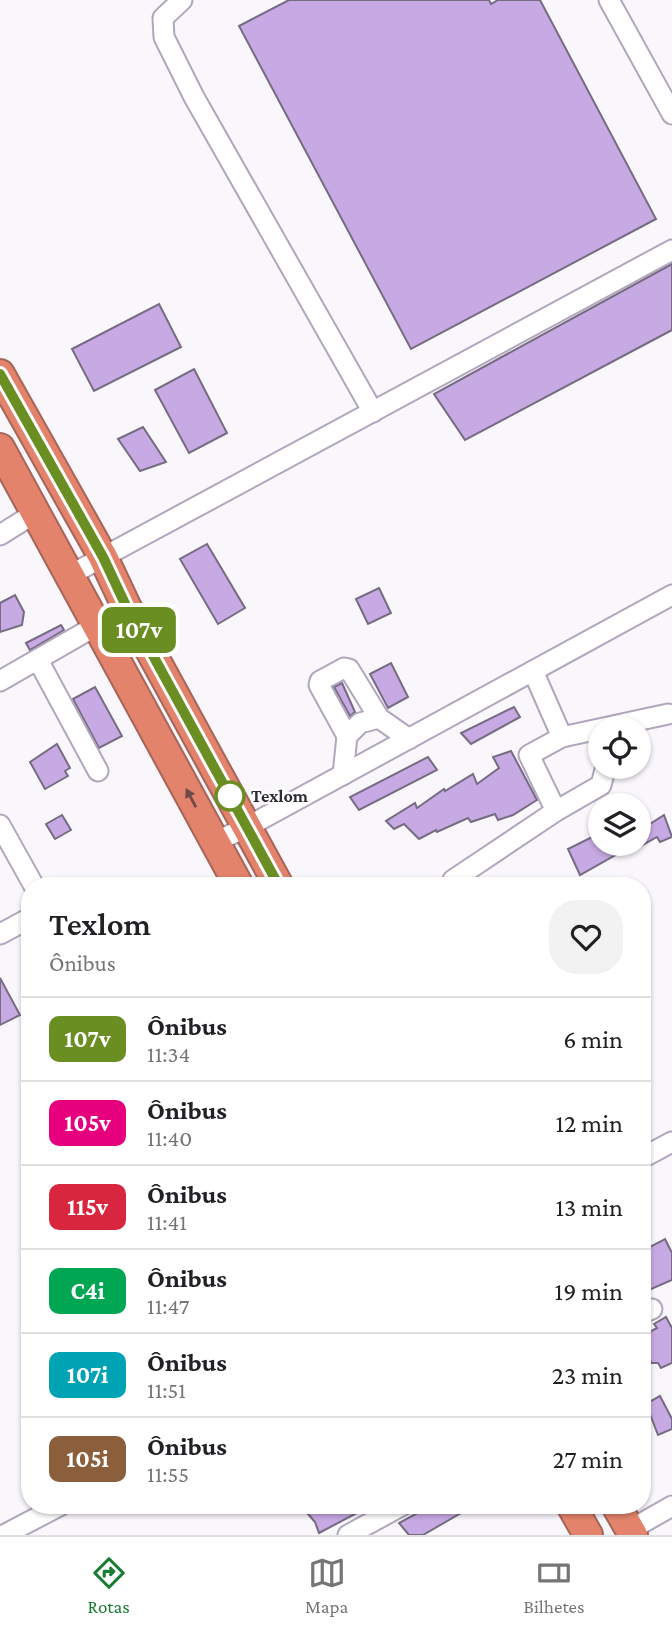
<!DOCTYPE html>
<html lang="pt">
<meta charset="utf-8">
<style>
body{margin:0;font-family:"Crimson Pro",serif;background:#f2f2f2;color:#202124;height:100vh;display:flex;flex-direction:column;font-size:26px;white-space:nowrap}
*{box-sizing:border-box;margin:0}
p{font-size:23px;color:#757577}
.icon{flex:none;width:38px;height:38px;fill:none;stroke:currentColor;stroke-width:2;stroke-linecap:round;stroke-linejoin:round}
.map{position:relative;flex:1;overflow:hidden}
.drawer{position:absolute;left:21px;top:877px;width:630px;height:637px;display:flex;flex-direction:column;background:#fff;border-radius:28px;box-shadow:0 2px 5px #0004}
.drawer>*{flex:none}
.badge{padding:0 14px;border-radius:10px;font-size:24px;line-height:46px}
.fabs{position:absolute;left:588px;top:716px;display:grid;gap:14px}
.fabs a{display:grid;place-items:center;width:63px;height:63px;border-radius:50%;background:#fff;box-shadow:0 2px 5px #0004;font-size:35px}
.map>.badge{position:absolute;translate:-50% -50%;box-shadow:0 0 0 4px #fff}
.round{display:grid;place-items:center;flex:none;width:74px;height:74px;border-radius:28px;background:#f2f2f2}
.headline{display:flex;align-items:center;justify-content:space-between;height:119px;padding:0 28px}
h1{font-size:33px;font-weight:600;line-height:52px}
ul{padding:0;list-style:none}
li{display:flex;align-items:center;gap:21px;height:84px;padding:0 28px;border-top:2px solid #e0e0e0}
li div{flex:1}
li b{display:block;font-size:26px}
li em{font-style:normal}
li .badge{min-width:77px;font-weight:700;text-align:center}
.menu{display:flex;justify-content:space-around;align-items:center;height:98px;border-top:2px solid #e0e0e0;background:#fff;font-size:19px;color:#757577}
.menu a{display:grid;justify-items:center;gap:4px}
.menu .active{color:#187d31}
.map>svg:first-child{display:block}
.building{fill:#c7a9e3;stroke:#766c81;stroke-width:2}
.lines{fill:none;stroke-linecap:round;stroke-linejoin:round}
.minor-casing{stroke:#b1a6bd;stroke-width:23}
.highway-casing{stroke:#a56558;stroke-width:32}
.minor{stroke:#fff;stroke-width:19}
.highway{stroke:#e4836b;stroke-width:28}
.oneway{fill:#6f4a48}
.line-casing{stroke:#fff;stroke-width:16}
.line{stroke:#6b8e23;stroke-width:10}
.stop-dot{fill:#fff;stroke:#6b8e23;stroke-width:3.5}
.labels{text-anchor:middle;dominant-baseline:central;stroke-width:5;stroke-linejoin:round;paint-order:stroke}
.stop-label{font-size:18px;font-weight:bold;fill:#302c35;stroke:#fff;text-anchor:start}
</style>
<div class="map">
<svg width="672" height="1535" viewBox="0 0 672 1535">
<rect width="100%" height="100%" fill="#f9f7fc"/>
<g class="building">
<polygon points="289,0 489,0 491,4 498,0 540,0 656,219 411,349 239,26"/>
<polygon points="672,264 672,330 465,440 434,394"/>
<polygon points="159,304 181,347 94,391 72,349"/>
<polygon points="194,369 227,433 189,453 155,390"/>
<polygon points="143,427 166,462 140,471 118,439"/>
<polygon points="207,544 245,608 218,624 180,559"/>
<polygon points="379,588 391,613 368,624 356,599"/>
<polygon points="15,595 24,612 22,625 0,632 0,603"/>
<polygon points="61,625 64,630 30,650 26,643"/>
<polygon points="391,663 408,697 388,708 370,674"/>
<polygon points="342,683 355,712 350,716 334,687"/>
<polygon points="95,687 122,736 99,748 73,699"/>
<polygon points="514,707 520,717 471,744 461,733"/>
<polygon points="57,744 70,768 65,771 68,776 45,789 30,762"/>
<polygon points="511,751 537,800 513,815 498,820 495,814 471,822 468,818 437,832 436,830 419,839 404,824 394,829 386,821 415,803 417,808 444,789 445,791 473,774 477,784 499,768 493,757"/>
<polygon points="428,757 437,770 359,810 350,797"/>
<polygon points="62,815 71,830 55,839 46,824"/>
<polygon points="664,815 672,837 660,842 657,837 639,847 639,831"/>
<polygon points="600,833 600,844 635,844 580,875 568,849"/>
<polygon points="0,978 20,1015 0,1025"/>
<polygon points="665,1239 672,1253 672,1280 642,1293 642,1251"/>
<polygon points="666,1317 672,1328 672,1363 661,1368 658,1363 651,1363 644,1335 657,1328 654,1324"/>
<polygon points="660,1396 672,1419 672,1429 658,1435 646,1404"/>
<polygon points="325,1505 372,1505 319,1533 315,1522 308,1514"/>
<polygon points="432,1505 459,1505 461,1513 423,1535 409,1535 399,1523"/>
</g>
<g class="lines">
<defs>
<g id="minor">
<polyline points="182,0 163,18 164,37 194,97 373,412"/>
<polyline points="609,0 672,114"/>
<polyline points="0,535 35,513"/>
<polyline points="70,575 672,250"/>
<polyline points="38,660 98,771"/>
<polyline points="533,671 562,737 668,714"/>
<polyline points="0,681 127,608"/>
<polyline points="347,736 319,685 320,681 344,668 349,669 379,718"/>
<polyline points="343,775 347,736 360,723 379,718 409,739"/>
<polyline points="556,811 529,755 562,737"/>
<polyline points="0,825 34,886"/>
<polyline points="215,842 247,827 672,595"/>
<polyline points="453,880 556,811 601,785 606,766"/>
<polyline points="0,934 30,918"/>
<polyline points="642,1158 672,1142"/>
<polyline points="642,1313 652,1309"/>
<polyline points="630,1530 672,1506"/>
<polyline points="4,1535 61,1505"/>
<polyline points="348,1535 403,1505"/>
</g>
<g id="highway">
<polyline points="0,374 103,557 127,608 279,886"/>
<polyline points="0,448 239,886"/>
<polyline points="571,1505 588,1535"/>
<polyline points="616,1505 633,1535"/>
</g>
</defs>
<use href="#minor" class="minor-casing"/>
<use href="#highway" class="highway-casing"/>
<use href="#minor" class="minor"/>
<use href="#highway" class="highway"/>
</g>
<defs><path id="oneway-solid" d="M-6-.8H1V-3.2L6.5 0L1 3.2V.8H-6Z" transform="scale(1.75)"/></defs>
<use class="oneway" href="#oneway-solid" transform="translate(191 798) rotate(-118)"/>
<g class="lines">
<defs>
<polyline id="line" points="0,374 103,557 127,608 279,886"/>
</defs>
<use href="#line" class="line-casing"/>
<use href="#line" class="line"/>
</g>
<circle class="stop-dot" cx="230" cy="796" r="14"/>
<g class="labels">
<g class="stop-label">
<text x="251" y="796">Texlom</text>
</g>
</g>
</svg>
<div class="fabs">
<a><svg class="icon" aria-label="locate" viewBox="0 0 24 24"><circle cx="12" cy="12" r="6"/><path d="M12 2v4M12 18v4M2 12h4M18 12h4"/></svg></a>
<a><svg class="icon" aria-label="layers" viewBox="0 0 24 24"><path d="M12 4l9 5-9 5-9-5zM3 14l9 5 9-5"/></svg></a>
</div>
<b class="badge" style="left:139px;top:630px;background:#6b8e23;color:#fff">107v</b>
<section class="drawer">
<div class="headline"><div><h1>Texlom</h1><p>Ônibus</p></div><a class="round"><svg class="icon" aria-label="heart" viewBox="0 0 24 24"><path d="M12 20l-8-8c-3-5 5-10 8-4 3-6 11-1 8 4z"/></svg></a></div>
<ul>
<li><span class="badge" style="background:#6b8e23;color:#fff">107v</span><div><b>Ônibus</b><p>11:34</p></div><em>6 min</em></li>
<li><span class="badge" style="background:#e6007e;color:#fff">105v</span><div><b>Ônibus</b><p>11:40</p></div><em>12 min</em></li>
<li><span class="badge" style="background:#d7263d;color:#fff">115v</span><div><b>Ônibus</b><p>11:41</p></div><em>13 min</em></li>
<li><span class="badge" style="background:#00a651;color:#fff">C4i</span><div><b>Ônibus</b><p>11:47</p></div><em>19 min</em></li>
<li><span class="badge" style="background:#00a3b4;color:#fff">107i</span><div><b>Ônibus</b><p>11:51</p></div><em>23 min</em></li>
<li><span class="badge" style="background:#8b5e3c;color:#fff">105i</span><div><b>Ônibus</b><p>11:55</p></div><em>27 min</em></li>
</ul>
</section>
</div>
<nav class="menu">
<a class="active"><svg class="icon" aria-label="directions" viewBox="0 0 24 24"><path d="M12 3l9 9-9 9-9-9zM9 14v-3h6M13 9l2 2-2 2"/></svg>Rotas</a>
<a><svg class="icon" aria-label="map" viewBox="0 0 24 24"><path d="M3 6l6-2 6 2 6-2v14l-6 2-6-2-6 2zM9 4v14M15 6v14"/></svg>Mapa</a>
<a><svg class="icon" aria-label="tickets" viewBox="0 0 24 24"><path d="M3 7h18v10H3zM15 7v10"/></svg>Bilhetes</a>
</nav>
